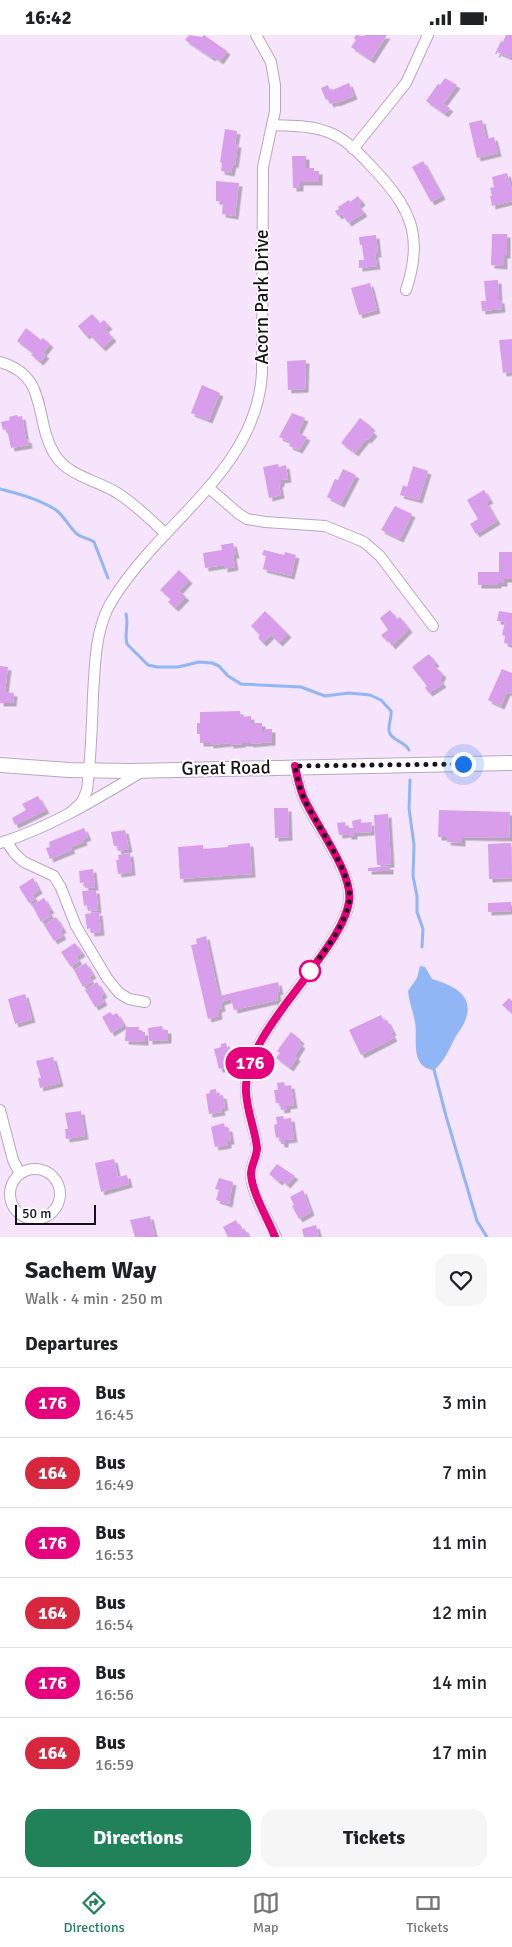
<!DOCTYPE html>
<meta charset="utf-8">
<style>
body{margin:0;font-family:Signika,sans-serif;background:#f6f6f6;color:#202124;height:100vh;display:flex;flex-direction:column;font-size:19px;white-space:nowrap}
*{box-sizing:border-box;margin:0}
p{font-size:16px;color:#757577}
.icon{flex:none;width:28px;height:28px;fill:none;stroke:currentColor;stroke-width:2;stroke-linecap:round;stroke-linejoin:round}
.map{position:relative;height:1202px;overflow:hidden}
.panel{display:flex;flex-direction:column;background:#fff;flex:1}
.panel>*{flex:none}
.badge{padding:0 10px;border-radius:16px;font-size:18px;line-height:32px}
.scale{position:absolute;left:15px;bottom:12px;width:81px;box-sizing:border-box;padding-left:5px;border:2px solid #19121b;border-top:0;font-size:14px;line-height:18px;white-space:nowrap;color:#19121b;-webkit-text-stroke:4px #fff;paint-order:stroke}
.you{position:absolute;width:25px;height:25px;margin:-12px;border:4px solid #fff;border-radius:50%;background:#1a73e8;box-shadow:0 0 0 8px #1a73e833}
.map>.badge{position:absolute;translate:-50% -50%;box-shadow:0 0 0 2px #fff}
h2{padding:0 25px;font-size:19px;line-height:45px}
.round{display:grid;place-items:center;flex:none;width:52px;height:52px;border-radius:15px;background:#f6f6f6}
.summary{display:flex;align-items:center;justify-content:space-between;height:85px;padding:0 25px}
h1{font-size:24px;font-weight:700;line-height:38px}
.primary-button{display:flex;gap:10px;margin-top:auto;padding:10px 25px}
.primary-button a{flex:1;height:58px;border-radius:15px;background:#218159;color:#fff;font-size:20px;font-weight:700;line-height:58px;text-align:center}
.primary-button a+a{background:#f6f6f6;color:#202124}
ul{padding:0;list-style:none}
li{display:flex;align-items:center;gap:15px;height:70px;padding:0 25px;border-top:1px solid #e0e0e0}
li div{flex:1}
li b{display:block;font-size:19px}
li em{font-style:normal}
li .badge{min-width:55px;font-weight:700;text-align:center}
.status{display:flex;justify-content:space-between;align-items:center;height:35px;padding:0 25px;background:#fff;direction:ltr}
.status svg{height:14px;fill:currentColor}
.tab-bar{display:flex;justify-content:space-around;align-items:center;height:70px;border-top:1px solid #e0e0e0;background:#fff;font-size:14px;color:#757577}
.tab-bar a{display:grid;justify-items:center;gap:2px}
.tab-bar .active{color:#218159}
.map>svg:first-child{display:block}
.water{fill:#91b6f6}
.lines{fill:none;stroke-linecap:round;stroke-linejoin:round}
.stream{stroke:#91b6f6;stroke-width:3}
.building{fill:#d89deb;filter:url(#shadow)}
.minor-casing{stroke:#b9a7bf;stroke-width:12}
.secondary-casing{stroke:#b9a7bf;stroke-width:16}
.minor{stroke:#fff;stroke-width:10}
.secondary{stroke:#fff;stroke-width:14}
.line-casing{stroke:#fff;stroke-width:11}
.line{stroke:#e6007e;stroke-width:8}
.walk{stroke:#19121b;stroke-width:5;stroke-dasharray:0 9}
.stop-dot{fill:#fff;stroke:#e6007e;stroke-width:2.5}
.labels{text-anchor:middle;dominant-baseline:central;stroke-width:4;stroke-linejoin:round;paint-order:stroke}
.street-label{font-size:19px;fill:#19121b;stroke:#fff}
</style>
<div class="status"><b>16:42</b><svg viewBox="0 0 49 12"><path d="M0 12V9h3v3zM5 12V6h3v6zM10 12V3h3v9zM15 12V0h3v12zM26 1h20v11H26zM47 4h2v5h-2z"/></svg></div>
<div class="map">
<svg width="512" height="1202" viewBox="0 0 512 1202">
<defs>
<filter id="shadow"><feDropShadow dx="3.5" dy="3.5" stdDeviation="0" flood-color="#0004"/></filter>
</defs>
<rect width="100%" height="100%" fill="#f6e3fc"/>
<path class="water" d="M420,931l5,1 7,12c19,6 44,15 33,42 -2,6 -7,11 -10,17 -6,11 -10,23 -21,32 -25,-3 -16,-32 -19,-48 -2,-11 -6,-20 -7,-31l9,-13z"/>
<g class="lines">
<g class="stream">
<path d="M0,454c19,5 39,10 56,21 8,6 13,17 21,24 5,4 11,4 17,8l14,36"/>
<path d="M126,579c3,10 -2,20 1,30l21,21 9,2h21l21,-5 13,1 7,3 9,10 13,8 60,3 24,9 24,-3 21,2 11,5 10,11c1,6 -3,14 -2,20 2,10 16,10 20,19"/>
<polyline points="410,745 409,773 414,810 413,841 417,861 417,877 423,894 422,912"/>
<polyline points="433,1031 446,1081 477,1186 487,1202"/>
</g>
</g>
<g class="building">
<polygon points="189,0 202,2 204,0 227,16 220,26 213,21 212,23 185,5"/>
<polygon points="356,0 364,1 365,0 387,0 371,25 351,12 356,5 354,3"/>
<polygon points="506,0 512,0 512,23 497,17 497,19 495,19 501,6 503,7"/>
<polygon points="445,43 457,50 443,69 450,73 445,79 426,66 438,49 440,50"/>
<polygon points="349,48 354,61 336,68 336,67 330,69 328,64 326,65 321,53 328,50 330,56"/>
<polygon points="482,85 486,104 494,102 498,118 477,123 469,88"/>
<polygon points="225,94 237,96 235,109 238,109 235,130 233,129 231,138 221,136 222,128 220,127"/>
<polygon points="292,121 306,121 306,133 314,133 314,136 319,136 319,147 300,147 300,153 293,153"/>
<polygon points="423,126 442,161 431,167 412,132"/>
<polygon points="507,138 512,155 512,166 492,171 490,161 492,161 490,153 494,152 492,142"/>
<polygon points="216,146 239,148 235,181 222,179 223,167 216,166"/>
<polygon points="358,161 362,167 358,170 364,178 348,188 342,179 338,181 335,176 339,174 338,172 349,165 350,167"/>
<polygon points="492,199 507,199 507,220 504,220 504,231 491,230"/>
<polygon points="376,200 378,219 375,219 377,231 359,233 359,225 364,225 362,210 360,210 359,202"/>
<polygon points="498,245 499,265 501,265 502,274 482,276 481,266 486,266 484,246"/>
<polygon points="370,248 377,275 359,280 351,253"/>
<polygon points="92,279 100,288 104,285 109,291 105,294 113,303 102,313 89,299 86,301 78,291"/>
<polygon points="26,293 41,305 43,303 50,309 43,318 46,320 40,327 31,320 33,318 17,306"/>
<polygon points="512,304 512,337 503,338 499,305"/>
<polygon points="306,325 305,354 288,355 287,326"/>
<polygon points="202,350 220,358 209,385 191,378"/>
<polygon points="292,378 305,383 298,398 307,402 299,415 289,411 291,407 279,402"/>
<polygon points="17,380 18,382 22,381 26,405 28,404 29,410 11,413 7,394 3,395 1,387 10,385 9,382"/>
<polygon points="360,383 372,392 370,394 374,398 368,405 366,404 355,418 341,408"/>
<polygon points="278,429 279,432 286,430 288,444 281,445 281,448 279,449 281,460 269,463 263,432"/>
<polygon points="413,431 428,436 419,465 400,460 403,450 407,452"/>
<polygon points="343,434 356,440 341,469 327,462 335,444 338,445"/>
<polygon points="484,455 490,465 486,467 497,486 476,499 470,489 478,484 467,465"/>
<polygon points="395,471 412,479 400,504 381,495"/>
<polygon points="233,508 236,520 233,520 235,532 224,534 224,530 205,533 203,518 222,515 221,510"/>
<polygon points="264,515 284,520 285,517 296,520 291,541 263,534 266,521 262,520"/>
<polygon points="499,517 512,517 512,544 504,544 504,548 498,548 498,550 478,550 478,537 499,537"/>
<polygon points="179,535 189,545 179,556 186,562 175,573 168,567 171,564 160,555"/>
<polygon points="390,575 397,584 400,582 409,594 392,611 386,603 384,604 381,600 388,595 380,583"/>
<polygon points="265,576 288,599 279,608 271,600 263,608 258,603 260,600 251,591"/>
<polygon points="499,576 512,578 512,610 504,608 505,601 502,600 505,587 497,586"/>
<polygon points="429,619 436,628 433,630 443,639 440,645 443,649 429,658 425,653 427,651 412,632"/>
<polygon points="0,631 8,632 5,657 14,658 13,668 0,668"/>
<polygon points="502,634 512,638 512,659 507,657 501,671 488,665"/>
<polygon points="240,676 241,682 251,681 251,688 262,688 262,697 264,697 264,694 272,694 272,707 250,709 250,708 242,708 242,709 230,710 230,708 210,710 210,708 200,708 200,699 197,699 197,688 200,688 200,677"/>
<polygon points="38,761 46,775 15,790 12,783 26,775 22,769"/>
<polygon points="274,773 288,773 289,802 275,803"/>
<polygon points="439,775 510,777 509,803 462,802 462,808 447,807 448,802 438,802"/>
<polygon points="388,779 391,829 377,830 374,780"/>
<polygon points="361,784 361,788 372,787 371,797 354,798 354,801 348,801 348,799 339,800 337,788 345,787 346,793 353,793 352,786"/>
<polygon points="84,793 88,802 83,804 84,807 70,812 72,815 50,824 46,813 50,812 49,807"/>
<polygon points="125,795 129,814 118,816 117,811 114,811 111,797"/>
<polygon points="250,808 252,839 180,844 178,812 203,810 203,814 228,812 228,810"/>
<polygon points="511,808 512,843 489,844 488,809"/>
<polygon points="130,818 132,837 118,839 116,825 119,825 118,820"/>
<polygon points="390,831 390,836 368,836 368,833"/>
<polygon points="93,834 95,852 85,853 84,847 80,848 79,836"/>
<polygon points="33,843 39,855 32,860 35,864 29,868 19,852"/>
<polygon points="96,855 98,875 88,876 87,870 84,871 82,856"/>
<polygon points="44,863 51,875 48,876 51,881 41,887 32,870"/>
<polygon points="511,867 511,876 488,877 488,868"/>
<polygon points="99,877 101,897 91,898 90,893 87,894 85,879"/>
<polygon points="56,882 63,894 60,896 63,901 54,906 44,890"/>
<polygon points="206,901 219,961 278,947 280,956 277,957 278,965 234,975 231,964 221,967 222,973 218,974 219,981 208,984 191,910 197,909 196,904"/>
<polygon points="75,908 82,918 76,922 79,926 71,932 61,917"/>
<polygon points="86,928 93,940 89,942 92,947 83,952 74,935"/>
<polygon points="97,947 104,959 101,961 104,967 95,972 85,955"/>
<polygon points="25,959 32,984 15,989 8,964"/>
<polygon points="509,963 512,966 512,978 502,970"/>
<polygon points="110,977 113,980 117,978 124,990 111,998 102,982"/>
<polygon points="381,980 384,986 387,985 393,997 391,998 394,1003 361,1020 349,995"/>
<polygon points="162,991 163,995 168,995 168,1005 149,1006 148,993"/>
<polygon points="126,992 139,992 139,997 145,997 145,1007 125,1006"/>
<polygon points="291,997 301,1005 299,1008 302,1010 295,1021 297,1023 290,1033 276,1023 280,1018 277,1016"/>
<polygon points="226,1008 228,1015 233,1013 236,1026 232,1027 233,1031 219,1034 214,1014 221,1012 221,1009"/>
<polygon points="53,1022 60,1048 40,1053 38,1043 41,1043 36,1026"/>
<polygon points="284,1047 285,1051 291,1050 294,1070 287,1071 287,1074 281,1075 280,1068 276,1068 274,1055 278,1055 277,1048"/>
<polygon points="216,1054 217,1061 223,1060 225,1072 221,1073 222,1077 209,1079 206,1059 210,1058 210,1055"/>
<polygon points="81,1076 85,1101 66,1104 65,1094 68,1094 65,1078"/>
<polygon points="283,1081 284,1084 291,1083 294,1104 285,1105 285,1109 281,1109 280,1102 276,1103 274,1090 277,1089 276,1082"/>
<polygon points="224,1088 225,1093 229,1093 231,1106 228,1106 228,1110 215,1112 211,1092"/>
<polygon points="114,1124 118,1142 127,1140 129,1149 101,1157 95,1128"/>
<polygon points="277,1129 295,1141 287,1150 281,1145 279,1147 269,1139"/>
<polygon points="219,1143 233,1147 229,1169 216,1165 219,1155 215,1154"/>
<polygon points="303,1155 311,1177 299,1184 292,1171 294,1170 290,1162"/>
<polygon points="150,1181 155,1202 135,1202 130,1185"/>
<polygon points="236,1185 241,1195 244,1193 249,1202 228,1202 223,1192"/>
<polygon points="316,1190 319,1201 304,1202 302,1194"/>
</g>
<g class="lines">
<defs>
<g id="minor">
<path d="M272,90c17,1 37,0 53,6 19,6 33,21 46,35 38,40 54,68 35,124"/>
<polyline points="353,114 406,48 428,0"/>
<path d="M0,327c50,14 33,58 55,93 14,22 43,25 64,39 17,11 32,26 47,40"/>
<polyline points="209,453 239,479 247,484 265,487 325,491 364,507 380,521 433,591"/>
<path d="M70,778l12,-11 5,-12c4,-32 5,-63 6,-95 2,-30 2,-62 16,-89 11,-20 26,-38 41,-55 47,-53 108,-102 112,-178l1,-206 12,-56v-26l-4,-23 -15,-27"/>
<polyline points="6,806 15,819 24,827 54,841 61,853 76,891 107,943 119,958 129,964 145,967"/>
<path d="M0,808c51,-16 98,-45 143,-72"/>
<polyline points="0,1075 13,1125 20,1139"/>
<circle cx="35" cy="1159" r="25"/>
<path d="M276,1202c-8,-18 -25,-44 -25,-63 0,-9 6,-17 6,-26 -2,-19 -10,-36 -11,-56 -2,-40 37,-83 60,-115 14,-20 39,-50 43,-75 5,-29 -35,-78 -46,-106 -4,-10 -6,-19 -8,-30"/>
</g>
<polyline id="secondary" points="0,730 69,735 130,736 512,728"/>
</defs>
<use href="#minor" class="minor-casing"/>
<use href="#secondary" class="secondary-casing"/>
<use href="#minor" class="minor"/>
<use href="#secondary" class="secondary"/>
</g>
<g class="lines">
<defs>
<path id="line" d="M275,1202c-7,-18 -23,-44 -24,-63 0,-9 6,-17 6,-26 -2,-19 -10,-36 -11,-56 -2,-40 37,-83 60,-115 14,-20 39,-50 43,-75 5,-29 -35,-79 -46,-106 -4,-10 -6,-20 -8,-30"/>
</defs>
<use href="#line" class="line-casing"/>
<use href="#line" class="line"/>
<path class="walk" d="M310,936l-3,4c15,-21 36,-46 42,-72 6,-28 -35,-80 -46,-107 -4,-10 -6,-19 -8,-30l168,-2"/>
</g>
<circle class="stop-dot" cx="310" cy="936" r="10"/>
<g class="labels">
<g class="street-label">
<text transform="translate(262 262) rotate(-90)">Acorn Park Drive</text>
<text transform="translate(226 733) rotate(-1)">Great Road</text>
</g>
</g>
</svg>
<div class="scale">50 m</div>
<div class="you" style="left:463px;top:729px"></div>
<b class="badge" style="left:250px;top:1028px;background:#e6007e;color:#fff">176</b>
</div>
<section class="panel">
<div class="summary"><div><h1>Sachem Way</h1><p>Walk · 4 min · 250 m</p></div><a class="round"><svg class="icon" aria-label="heart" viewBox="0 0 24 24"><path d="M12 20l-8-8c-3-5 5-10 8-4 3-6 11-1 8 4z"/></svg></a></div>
<h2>Departures</h2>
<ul>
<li><span class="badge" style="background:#e6007e;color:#fff">176</span><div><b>Bus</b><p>16:45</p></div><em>3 min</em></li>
<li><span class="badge" style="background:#d7263d;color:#fff">164</span><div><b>Bus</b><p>16:49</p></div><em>7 min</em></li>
<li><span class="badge" style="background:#e6007e;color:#fff">176</span><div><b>Bus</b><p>16:53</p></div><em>11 min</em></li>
<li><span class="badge" style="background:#d7263d;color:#fff">164</span><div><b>Bus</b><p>16:54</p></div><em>12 min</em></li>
<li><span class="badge" style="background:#e6007e;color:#fff">176</span><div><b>Bus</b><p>16:56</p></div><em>14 min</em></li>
<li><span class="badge" style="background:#d7263d;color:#fff">164</span><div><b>Bus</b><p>16:59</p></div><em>17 min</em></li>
</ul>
<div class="primary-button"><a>Directions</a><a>Tickets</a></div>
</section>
<nav class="tab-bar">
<a class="active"><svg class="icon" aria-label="directions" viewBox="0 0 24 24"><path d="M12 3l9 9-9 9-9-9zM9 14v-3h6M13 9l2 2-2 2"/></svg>Directions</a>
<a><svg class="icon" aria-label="map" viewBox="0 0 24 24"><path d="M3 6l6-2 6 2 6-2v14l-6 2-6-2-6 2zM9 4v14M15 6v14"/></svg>Map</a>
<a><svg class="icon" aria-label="tickets" viewBox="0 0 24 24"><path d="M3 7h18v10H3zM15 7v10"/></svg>Tickets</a>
</nav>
